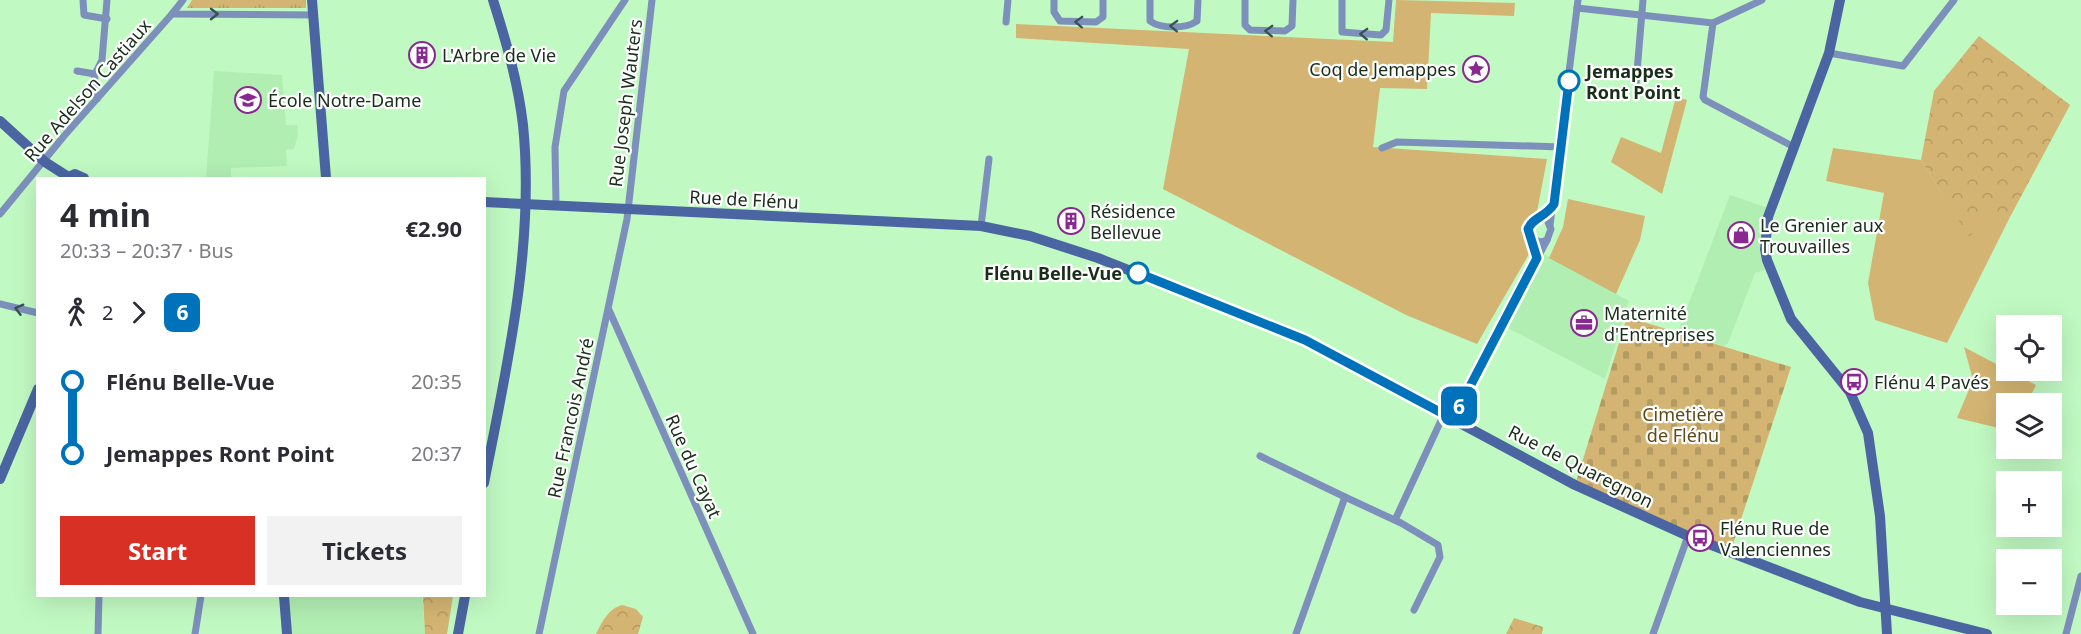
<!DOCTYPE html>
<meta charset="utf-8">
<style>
body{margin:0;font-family:"Noto Sans",sans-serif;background:#f2f2f3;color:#2b2b33;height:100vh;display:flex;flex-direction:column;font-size:22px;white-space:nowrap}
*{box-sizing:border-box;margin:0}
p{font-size:20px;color:#7c7c81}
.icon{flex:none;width:33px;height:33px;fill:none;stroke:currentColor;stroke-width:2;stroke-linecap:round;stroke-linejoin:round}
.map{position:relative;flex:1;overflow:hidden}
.panel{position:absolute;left:36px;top:177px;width:450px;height:420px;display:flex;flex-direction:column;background:#fff;border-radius:0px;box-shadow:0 6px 24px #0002}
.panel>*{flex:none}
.badge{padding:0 12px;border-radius:9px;font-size:21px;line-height:39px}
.tools{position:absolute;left:1996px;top:315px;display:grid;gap:12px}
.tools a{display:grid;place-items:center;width:66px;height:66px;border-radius:0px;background:#fff;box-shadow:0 6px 24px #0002;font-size:30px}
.map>.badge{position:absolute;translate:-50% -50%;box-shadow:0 0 0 3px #fff}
.legs{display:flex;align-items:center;gap:9px;height:66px;padding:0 24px;font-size:20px}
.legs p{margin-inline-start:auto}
.headline{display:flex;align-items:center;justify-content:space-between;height:102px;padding:0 24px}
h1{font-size:33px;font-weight:700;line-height:45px}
.action{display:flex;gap:12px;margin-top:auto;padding:12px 24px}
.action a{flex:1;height:69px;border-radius:0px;background:#d93025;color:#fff;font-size:24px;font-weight:700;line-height:69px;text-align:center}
.action a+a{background:#f2f2f3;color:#2b2b33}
ul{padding:0 24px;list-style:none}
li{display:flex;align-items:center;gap:21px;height:72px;font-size:22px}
li i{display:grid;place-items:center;width:9px;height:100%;margin:0 8px;background:currentColor}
li i::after{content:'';width:15px;height:15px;margin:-8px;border:4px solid;border-radius:50%;background:#fff}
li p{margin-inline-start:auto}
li:first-child i{background:linear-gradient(#0000 50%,currentColor 0)}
li:last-child i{background:linear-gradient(currentColor 50%,#0000 0)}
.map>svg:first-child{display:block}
.built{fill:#b1eeb2}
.green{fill:#d3b472}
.forest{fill:url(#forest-crowns)}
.cemetery{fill:url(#cemetery-stones)}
.park{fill:url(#park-tufts)}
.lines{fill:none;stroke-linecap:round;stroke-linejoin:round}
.street{stroke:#7c90bb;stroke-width:7}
.secondary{stroke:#4a65a2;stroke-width:10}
.oneway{stroke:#3b5052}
.line-1-casing{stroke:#fff;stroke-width:14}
.line-1{stroke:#0072bc;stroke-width:9}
.stop-1-dot{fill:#fff;stroke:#0072bc;stroke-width:3}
.labels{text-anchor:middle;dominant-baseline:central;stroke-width:4.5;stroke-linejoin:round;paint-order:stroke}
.poi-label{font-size:18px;fill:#182e19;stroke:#fff;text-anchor:start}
.stop-label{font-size:18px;font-weight:bold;fill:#182e19;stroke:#fff;text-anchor:start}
.street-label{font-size:18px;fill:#182e19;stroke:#fff}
.park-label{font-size:18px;fill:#5f4916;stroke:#fff}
</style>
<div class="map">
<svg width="2081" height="634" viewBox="0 0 2081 634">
<defs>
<pattern id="forest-crowns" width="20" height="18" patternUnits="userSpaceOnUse" patternTransform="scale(1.5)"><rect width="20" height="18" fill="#d3b472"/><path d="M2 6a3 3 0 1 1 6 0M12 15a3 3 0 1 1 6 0" fill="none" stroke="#b49b62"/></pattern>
<pattern id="cemetery-stones" width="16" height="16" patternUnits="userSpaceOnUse" patternTransform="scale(1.5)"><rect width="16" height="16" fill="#d3b472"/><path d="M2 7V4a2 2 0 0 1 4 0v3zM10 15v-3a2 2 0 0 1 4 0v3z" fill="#b49b62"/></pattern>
<pattern id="park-tufts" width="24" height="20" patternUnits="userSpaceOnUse" patternTransform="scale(1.5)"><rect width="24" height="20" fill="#d3b472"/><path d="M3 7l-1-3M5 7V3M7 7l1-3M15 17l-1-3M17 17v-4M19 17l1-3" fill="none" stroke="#b49b62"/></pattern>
</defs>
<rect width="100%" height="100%" fill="#c1f9c2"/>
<g class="built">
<polygon points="214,71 282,75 286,125 297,125 298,134 294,149 286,150 287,166 231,168 231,178 206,178"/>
<polygon points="1730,195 1771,209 1770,268 1755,273 1728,343 1724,346 1678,332"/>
<polygon points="1540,252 1629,301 1605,379 1502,325"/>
<polygon points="284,596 422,596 425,634 287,634"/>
</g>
<g class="green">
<polygon points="1396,0 1515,3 1514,16 1431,13 1427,89 1380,88 1373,147 1547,159 1529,254 1477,344 1406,315 1163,189 1189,49 1016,38 1016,24 1393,42"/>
<polygon points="1676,97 1687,100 1662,194 1611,162 1621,137 1661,153"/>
<polygon points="1833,148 1921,160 1970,237 1985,205 2010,217 1947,343 1875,320 1868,283 1884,193 1826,181"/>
<polygon points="1568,199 1645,216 1640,240 1616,294 1549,258 1563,227"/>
<polygon points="1964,347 2036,385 2027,403 2007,404 2007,430 1957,418 1973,380"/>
</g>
<g class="forest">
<polygon points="1979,36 2070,105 2010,217 1985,206 1970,238 1921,160 1934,91"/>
<polygon points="423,596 453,596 447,634 425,634"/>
<path d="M622,605l14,4 7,8 -5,17h-42c5,-11 13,-26 26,-29z"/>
<polygon points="1514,618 1543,627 1542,634 1506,634"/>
</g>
<polygon class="cemetery" points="1627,317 1791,367 1730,553 1575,485"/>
<polygon class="park" points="192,0 306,0 306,8 187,8"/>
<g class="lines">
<g class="street">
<polyline points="83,0 84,15 107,19"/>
<polyline points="183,0 172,14 314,15"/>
<polyline points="1054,0 1054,12 1060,21 1096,22 1103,17 1103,0"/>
<path d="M1150,0v21c11,8 36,8 47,0l1,-21"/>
<polyline points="1245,0 1245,25 1250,30 1285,31 1292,26 1293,0"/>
<polyline points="1342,0 1342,32 1381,35 1386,30 1389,0"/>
<polyline points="1577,8 1713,23 1762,0"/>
<polyline points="1006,22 1008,0"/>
<polyline points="1713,23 1703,97 1705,100 1794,147"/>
<polyline points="1829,53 1903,66 1954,0"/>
<polyline points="77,71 95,74 102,60 107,0"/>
<polyline points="95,74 94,89 97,99"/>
<polyline points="1636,84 1643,0"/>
<polyline points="1382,148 1397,142 1561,147"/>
<polyline points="556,204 555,147 564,91 625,0"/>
<polyline points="0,214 64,136 172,14"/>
<polyline points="1550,225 1578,0"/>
<polyline points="981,226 989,159"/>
<polyline points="1532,239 1541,242 1547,240 1551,229 1548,222"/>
<polyline points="1537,258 1528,233 1529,225 1548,213 1553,206"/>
<polyline points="0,304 38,313"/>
<polyline points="609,310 753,634"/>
<polyline points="1453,419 1547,240"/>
<polyline points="1260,456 1345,497"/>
<polyline points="1395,520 1444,414"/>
<polyline points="98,634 99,596"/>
<polyline points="195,634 201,596"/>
<polyline points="539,634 627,219 652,0"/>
<polyline points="1296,634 1345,497 1401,523 1438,545 1440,557 1414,610"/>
<polyline points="1653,634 1688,536"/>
<polyline points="2066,634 2081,576"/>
</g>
<g class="secondary">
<polyline points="312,0 326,178"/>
<polyline points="1840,0 1829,53 1768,217 1765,249 1767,260 1791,319 1850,392 1868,433 1880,516 1887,634"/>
<polyline points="0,121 45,162 70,178"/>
<polyline points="69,177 75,174 84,178"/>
<polyline points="484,202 981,226 1030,236 1098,258 1305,340 1575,485 1688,536 1860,602 1987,634"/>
<polyline points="0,479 38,389"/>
<path d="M484,483c23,-116 51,-240 39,-358 -5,-43 -17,-84 -30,-125"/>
<polyline points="284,596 287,634"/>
<polyline points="458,634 465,596"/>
</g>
</g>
<defs><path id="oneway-chevron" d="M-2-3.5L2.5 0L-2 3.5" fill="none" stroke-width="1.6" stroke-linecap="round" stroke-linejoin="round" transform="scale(1.5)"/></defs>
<g class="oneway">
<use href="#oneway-chevron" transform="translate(214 14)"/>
<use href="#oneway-chevron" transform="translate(1079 22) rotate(-178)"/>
<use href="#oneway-chevron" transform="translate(1174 26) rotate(-178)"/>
<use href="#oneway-chevron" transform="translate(1269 31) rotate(-178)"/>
<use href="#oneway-chevron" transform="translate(1364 34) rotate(-178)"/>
<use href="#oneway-chevron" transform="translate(19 309) rotate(-165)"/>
</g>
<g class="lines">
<defs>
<path id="line-1" d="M1138,273l167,67 148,79 84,-161 -9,-29c5,-12 18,-12 26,-25l15,-123"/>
</defs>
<use href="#line-1" class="line-1-casing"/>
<use href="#line-1" class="line-1"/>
</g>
<defs>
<symbol id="building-ring" viewBox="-11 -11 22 22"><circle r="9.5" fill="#fff" stroke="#892890" stroke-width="1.5"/><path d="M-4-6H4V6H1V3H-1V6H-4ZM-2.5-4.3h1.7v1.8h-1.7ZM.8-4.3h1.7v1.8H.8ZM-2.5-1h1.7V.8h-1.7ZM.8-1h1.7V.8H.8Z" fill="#892890"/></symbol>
<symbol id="sight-ring" viewBox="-11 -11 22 22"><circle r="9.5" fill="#fff" stroke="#892890" stroke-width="1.5"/><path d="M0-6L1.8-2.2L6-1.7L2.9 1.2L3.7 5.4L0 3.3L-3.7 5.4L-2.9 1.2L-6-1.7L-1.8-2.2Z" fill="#892890"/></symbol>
<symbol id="school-ring" viewBox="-11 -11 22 22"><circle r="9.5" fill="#fff" stroke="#892890" stroke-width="1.5"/><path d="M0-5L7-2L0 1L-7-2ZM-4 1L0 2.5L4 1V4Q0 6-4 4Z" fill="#892890"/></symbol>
<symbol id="shop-ring" viewBox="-11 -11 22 22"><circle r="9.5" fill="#fff" stroke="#892890" stroke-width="1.5"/><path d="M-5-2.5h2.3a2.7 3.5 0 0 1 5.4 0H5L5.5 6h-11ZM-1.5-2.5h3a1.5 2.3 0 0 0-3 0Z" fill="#892890"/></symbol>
<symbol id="office-ring" viewBox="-11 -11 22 22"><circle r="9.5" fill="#fff" stroke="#892890" stroke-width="1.5"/><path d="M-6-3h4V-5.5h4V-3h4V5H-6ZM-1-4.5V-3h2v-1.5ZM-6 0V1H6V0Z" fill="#892890"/></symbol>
<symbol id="bus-ring" viewBox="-11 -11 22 22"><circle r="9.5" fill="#fff" stroke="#892890" stroke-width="1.5"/><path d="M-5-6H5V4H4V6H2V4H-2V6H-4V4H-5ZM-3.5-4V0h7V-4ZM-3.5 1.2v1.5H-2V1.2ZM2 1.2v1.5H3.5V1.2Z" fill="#892890"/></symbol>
</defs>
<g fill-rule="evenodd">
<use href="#building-ring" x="407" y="40" width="30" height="30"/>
<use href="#sight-ring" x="1461" y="54" width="30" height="30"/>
<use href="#school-ring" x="233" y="85" width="30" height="30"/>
<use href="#building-ring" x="1056" y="206" width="30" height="30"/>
<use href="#shop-ring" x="1726" y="220" width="30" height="30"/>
<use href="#office-ring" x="1569" y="308" width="30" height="30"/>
<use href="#bus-ring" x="1839" y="367" width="30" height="30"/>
<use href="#bus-ring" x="1685" y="523" width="30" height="30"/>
</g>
<g class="stop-1-dot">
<circle cx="1569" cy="81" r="10"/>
<circle cx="1138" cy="273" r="10"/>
</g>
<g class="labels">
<g class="poi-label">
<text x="442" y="55">L'Arbre de Vie</text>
<text x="1456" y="69" text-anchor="end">Coq de Jemappes</text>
<text x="268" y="100">École Notre-Dame</text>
<text x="1090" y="211">Résidence<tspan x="1090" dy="21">Bellevue</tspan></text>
<text x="1760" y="225">Le Grenier aux<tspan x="1760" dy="21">Trouvailles</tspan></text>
<text x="1604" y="313">Maternité<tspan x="1604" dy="21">d'Entreprises</tspan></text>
<text x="1874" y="382">Flénu 4 Pavés</text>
<text x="1720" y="528">Flénu Rue de<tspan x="1720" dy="21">Valenciennes</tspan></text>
</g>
<g class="stop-label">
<text x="1586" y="71">Jemappes<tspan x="1586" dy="21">Ront Point</tspan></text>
<text x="1122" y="273" text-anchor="end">Flénu Belle-Vue</text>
</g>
<g class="street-label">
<text transform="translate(87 90) rotate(-49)">Rue Adelson Castiaux</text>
<text transform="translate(625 103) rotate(-83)">Rue Joseph Wauters</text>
<text transform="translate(744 199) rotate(3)">Rue de Flénu</text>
<text transform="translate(570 418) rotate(-78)">Rue Francois André</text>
<text transform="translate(694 466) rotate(66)">Rue du Cayat</text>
<text transform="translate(1581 466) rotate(27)">Rue de Quaregnon</text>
</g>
<g class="park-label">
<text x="1683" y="414">Cimetière<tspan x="1683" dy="21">de Flénu</tspan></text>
</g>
</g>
</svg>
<div class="tools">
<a><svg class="icon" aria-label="locate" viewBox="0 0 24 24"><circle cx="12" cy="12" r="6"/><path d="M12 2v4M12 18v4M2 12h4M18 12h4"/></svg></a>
<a><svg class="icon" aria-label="layers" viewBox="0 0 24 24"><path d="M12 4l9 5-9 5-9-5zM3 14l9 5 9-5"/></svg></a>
<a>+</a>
<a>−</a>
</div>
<b class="badge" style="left:1459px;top:406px;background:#0072bc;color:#fff">6</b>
<section class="panel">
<div class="headline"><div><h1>4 min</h1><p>20:33 – 20:37 · Bus</p></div><b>€2.90</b></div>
<div class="legs"><svg class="icon" aria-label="walk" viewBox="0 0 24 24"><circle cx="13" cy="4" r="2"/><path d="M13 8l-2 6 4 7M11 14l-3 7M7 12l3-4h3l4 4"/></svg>2<svg class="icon" aria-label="forward" viewBox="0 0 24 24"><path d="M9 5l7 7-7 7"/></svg><b class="badge" style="background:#0072bc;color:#fff">6</b></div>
<ul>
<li><i style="color:#0072bc"></i><b>Flénu Belle-Vue</b><p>20:35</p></li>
<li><i style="color:#0072bc"></i><b>Jemappes Ront Point</b><p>20:37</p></li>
</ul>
<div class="action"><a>Start</a><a>Tickets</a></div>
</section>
</div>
